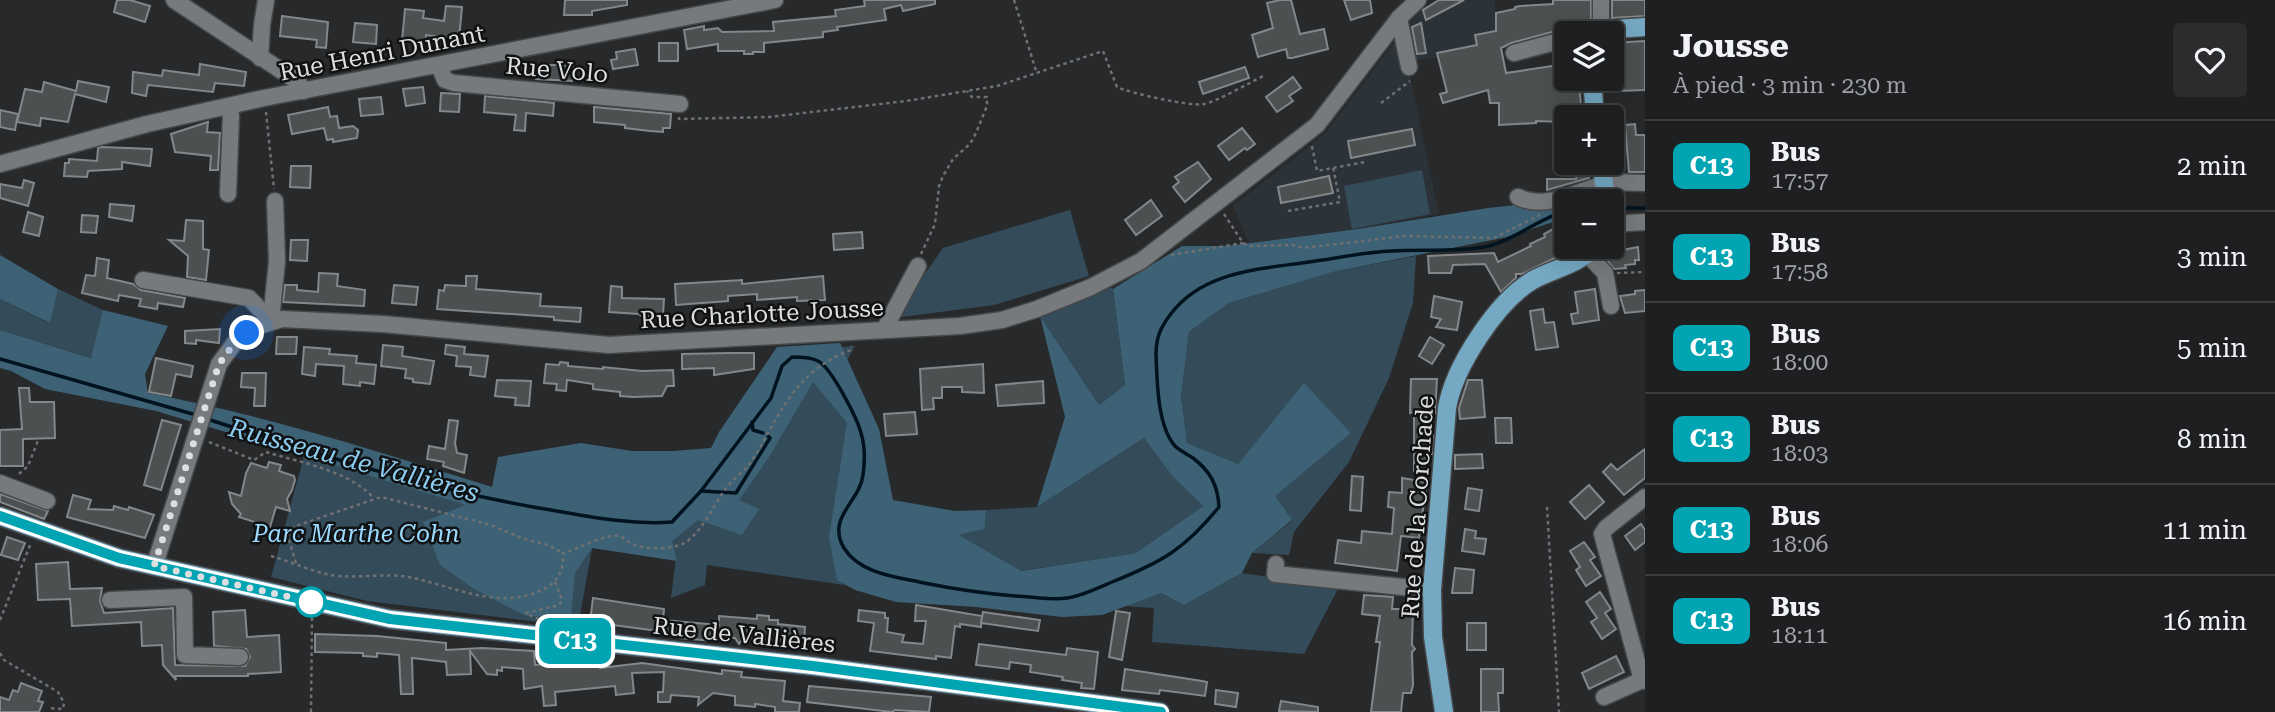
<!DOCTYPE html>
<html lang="fr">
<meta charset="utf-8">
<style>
body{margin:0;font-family:"Roboto Serif",serif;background:#2a2c2d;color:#f1f3f6;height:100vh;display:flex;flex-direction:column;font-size:26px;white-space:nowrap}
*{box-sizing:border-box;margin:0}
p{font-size:23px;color:#a0a2a5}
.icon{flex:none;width:38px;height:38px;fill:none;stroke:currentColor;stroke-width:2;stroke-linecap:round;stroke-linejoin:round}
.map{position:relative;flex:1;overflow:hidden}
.details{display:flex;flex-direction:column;background:#1d1f20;width:630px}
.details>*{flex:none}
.badge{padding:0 14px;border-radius:10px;font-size:24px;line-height:46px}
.tools{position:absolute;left:1554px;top:21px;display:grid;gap:14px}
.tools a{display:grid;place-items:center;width:70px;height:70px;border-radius:7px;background:#1d1f20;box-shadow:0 7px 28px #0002,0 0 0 2px #3b3d3e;font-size:35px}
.you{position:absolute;width:35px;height:35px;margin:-18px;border:5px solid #fff;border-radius:50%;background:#1a73e8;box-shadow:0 0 0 10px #1a73e833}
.map>.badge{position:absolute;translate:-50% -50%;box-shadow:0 0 0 4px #fff}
.round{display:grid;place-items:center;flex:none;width:74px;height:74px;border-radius:7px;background:#2a2c2d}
.overview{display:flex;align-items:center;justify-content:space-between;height:119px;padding:0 28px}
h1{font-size:33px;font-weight:700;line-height:52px}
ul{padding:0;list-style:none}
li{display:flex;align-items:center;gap:21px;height:91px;padding:0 28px;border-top:2px solid #3b3d3e}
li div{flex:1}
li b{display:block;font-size:26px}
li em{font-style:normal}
li .badge{min-width:77px;font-weight:700;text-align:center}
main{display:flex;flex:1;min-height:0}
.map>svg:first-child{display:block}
.built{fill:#2c3338}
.green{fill:#344c5a}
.forest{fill:#3d6276}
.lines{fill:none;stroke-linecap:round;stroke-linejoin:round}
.stream{stroke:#00131f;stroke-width:3.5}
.building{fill:#4d5051;stroke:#848789;stroke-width:2}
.minor-casing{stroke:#454748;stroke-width:19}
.major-casing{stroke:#454748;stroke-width:21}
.path{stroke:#6e7072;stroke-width:2.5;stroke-dasharray:3.5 3.5;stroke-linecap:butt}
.minor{stroke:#777a7c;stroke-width:16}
.major{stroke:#75a8c3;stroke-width:18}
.major-bridge-casing{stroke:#454748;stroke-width:21;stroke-linecap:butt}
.major-bridge{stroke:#75a8c3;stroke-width:18}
.line-casing{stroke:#fff;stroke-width:16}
.line{stroke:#00a4b2;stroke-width:10}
.walk{stroke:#dcdedf;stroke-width:7;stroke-dasharray:0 12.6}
.stop-dot{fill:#fff;stroke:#00a4b2;stroke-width:3.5}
.labels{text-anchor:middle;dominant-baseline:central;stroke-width:5;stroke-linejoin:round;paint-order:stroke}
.street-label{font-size:24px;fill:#dcdedf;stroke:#111213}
.park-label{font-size:24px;font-style:italic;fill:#9adbff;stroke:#111213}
.water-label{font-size:26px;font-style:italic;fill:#8cccf0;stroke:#111213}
</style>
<main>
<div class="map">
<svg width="1645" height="712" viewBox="0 0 1645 712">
<rect width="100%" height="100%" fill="#27292b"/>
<g class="built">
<polygon points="1439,0 1495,0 1497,34 1510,32 1513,45 1411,61 1405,30 1423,8"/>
<polygon points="1401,34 1439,214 1358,229 1249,243 1233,206 1325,134"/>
</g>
<g class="green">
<polygon points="1422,170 1430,214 1352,229 1344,186"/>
<polygon points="1070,210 1089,276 994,305 894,318 943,248"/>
<polygon points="1416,256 1413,303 1389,378 1349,462 1294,532 1289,555 1252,553 1292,521 1274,496 1351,433 1304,384 1238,464 1186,443 1181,397 1189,332 1229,303 1333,272"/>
<polygon points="1109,287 1113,289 1125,385 1099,405 1040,316"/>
<polygon points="58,289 103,310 92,358 0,330 0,299 49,323"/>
<polygon points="855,346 826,397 847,423 837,579 845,585 707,565 705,585 671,598 676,558 592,548 578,627 367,601 271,577 304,456 541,520 658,525 789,351"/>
<polygon points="1144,438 1173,477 1203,506 1136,553 1020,571 959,535 985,529 986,510 1037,507"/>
<polygon points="1242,573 1339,587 1304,654 1152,642 1154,608 1124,606 1161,593 1184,605"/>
</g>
<g class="forest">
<path d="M1588,197l-3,4h-19v17l-59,19 -174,35 -104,31 -40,29 -8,65 6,46 51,21 66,-81 47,50 -76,63 17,24 -40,33 -10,20 -58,32 -23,-12 -59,22 -40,2 -86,-10 -80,-5 -41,-12 -18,-10 -8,-43 18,-114 -34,-41 -44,75 -30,43 20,9 -17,26 -44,-15 -26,21 5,20 -85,-13 -17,25 -4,44 -45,-1 -52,-27 -34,-24 -17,-43 43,-17 -310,-94 -111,-22 -34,-18 -11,-3v-38l91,28 12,-48 65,16 -23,48 3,19c117,22 231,59 344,94l6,-30 83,-14 51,8h41l38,-3 8,-16 58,-85 63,-4 39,86 14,71 62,11 31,-1 -1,19 -26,6 62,36 115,-18 67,-47 -30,-29 -29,-39 -107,69 28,-90 -25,-101 59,89 26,-20 -12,-96 69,-43h45l131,-17 130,-21z"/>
<polygon points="0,255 58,289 50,323 0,299"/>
</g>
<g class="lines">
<g class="stream">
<polyline points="1612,208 1645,208"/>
<polyline points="0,359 196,415"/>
<path d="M207,419c112,36 227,72 344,91 40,7 80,15 121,12l29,-31 70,-93 11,-32 10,-9c8,0 19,0 26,4 13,6 39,57 43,72 4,13 4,28 2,42 -3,27 -37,42 -19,73 16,26 53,29 80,35 35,7 70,12 106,14 12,1 25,3 37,1 15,-2 31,-10 45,-16 50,-20 73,-33 107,-75 -1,-22 -9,-36 -26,-49 -6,-4 -13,-7 -18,-12 -18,-20 -18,-67 -19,-92 0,-17 5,-27 14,-39 32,-44 90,-46 139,-53 23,-3 46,-8 69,-10 35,-4 71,1 106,-5 30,-6 53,-28 82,-36"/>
<polyline points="752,422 753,430 763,433"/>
<polyline points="701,491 736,493 770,438 768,436"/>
</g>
</g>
<g class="building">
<polygon points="117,0 130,0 150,6 145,22 114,12"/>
<polygon points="565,0 627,0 627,5 592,11 592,15 564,15"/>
<polygon points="864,0 935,0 935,4 903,11 901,5 884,9 886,20 837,27 838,30 823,32 823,37 764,43 764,52 753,52 753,54 744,54 744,51 718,51 718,44 687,49 684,30 704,26 704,30 718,28 722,32 774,31 773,22 836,16 835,10 865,6"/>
<polygon points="1280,0 1291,0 1300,34 1324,29 1328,49 1292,58 1288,58 1286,49 1258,57 1252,35 1273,28 1267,3"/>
<polygon points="1344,0 1370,0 1372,13 1351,20"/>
<polygon points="1439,0 1464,0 1426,20 1423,10"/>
<polygon points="1553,0 1591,0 1591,25 1563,29 1511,43 1501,48 1506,73 1566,64 1566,79 1579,79 1581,107 1576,108 1575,117 1566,117 1566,122 1536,121 1536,123 1499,125 1499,103 1490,103 1488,90 1443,103 1440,94 1447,92 1437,53 1477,45 1475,35 1496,31 1496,13 1515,9 1515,7 1520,6 1553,4"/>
<polygon points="1612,0 1645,0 1645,16 1612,18"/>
<polygon points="446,6 462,7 459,39 426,35 425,43 402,41 405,9 424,11 423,18 444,21"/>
<polygon points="282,16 328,22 326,48 316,47 317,40 280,36"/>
<polygon points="355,23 377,25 376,44 353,42"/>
<polygon points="1421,23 1426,53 1417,54 1412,27"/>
<polygon points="1645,41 1645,90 1618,91 1618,73 1613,73 1612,43"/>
<rect x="659" y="43" width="19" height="18"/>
<polygon points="635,49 638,65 613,69 611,60 617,59 616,52"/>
<polygon points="200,64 246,72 244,86 215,83 213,92 148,85 146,96 132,93 133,72 162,76 163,70 199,75"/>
<polygon points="546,65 573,65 572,81 536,79 536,66 546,67"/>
<polygon points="1245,67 1249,78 1203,94 1199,82"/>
<polygon points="1293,77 1301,88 1289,96 1293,101 1277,112 1266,97"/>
<polygon points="78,81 109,87 106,102 75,94 68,122 41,118 40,126 17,122 25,89 42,92 44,82 76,91"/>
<polygon points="423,87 425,103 406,106 403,89"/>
<polygon points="441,93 460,94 459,112 440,111"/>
<polygon points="485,96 554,103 553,116 526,113 525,131 514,130 516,115 484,112"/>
<polygon points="381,97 383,114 361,116 359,99"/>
<polygon points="328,107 330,117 337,116 339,128 353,126 358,130 357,138 333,142 333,139 327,140 324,128 292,134 288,115"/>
<polygon points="594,107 671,114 670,128 663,128 663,132 650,131 625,128 625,125 594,122"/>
<polygon points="0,110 18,114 15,130 0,127"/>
<polygon points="208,122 207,132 220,133 218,170 210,170 211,156 175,152 171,134"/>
<polygon points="1635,124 1636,135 1645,135 1645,172 1629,172 1625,125"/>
<polygon points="1242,128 1255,144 1247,150 1245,148 1229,160 1218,146"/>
<polygon points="1412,129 1415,145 1351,158 1348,141"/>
<polygon points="101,147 152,149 150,166 122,162 122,169 88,171 87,177 64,176 65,163 69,163 69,159 97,161 98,148"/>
<polygon points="1198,162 1211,179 1185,202 1173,187 1179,182 1175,177"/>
<polygon points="1577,163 1586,163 1589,178 1547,190 1547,179 1576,179"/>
<polygon points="291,166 311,166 310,188 290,187"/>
<polygon points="1329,176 1333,193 1281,203 1278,187"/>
<polygon points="24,180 34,183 28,206 0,198 0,184 22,188"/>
<polygon points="1151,200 1162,216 1136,235 1125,220"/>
<polygon points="110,204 134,206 132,221 109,217"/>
<polygon points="28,212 43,217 39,236 23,232"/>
<polygon points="82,215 98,216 96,233 81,232"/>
<polygon points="186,220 203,221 203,249 209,250 206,280 187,277 188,256 169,240 184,241"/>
<polygon points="1566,222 1566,247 1577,247 1522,274 1516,274 1516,278 1501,292 1485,264 1453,265 1451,273 1429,273 1428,256 1494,253 1498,262 1531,246 1530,244 1545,237 1544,234"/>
<polygon points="862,232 863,248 834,250 833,234"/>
<polygon points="291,240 308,240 307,261 290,260"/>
<polygon points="1638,247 1639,260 1635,260 1635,264 1625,265 1626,268 1614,269 1607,260 1607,253"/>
<polygon points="97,258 109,260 107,278 133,284 141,290 185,298 183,307 158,303 157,309 139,306 141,299 119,295 118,301 82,293 86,275 95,276"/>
<polygon points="319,273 338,274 337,286 365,290 364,306 283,302 285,285 297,285 297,290 318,292"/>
<polygon points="466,276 477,276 476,289 541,294 540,306 581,308 580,322 554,320 554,317 437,309 439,290 444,291 445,285 466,286"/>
<polygon points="823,276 825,300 797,301 797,297 757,300 757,294 728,296 728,301 676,305 675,284 742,280 742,284"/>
<polygon points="394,285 418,287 416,305 392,303"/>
<polygon points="611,286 622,287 622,298 664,299 663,315 657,314 657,317 641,316 639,314 609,312"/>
<polygon points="1595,289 1599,320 1573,324 1571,314 1578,313 1575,292"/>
<polygon points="1645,290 1645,311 1625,313 1620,296 1635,294 1635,291"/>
<polygon points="1434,296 1462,302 1457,330 1436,327 1441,319 1431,317"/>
<polygon points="1543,309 1545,323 1554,322 1558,347 1536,350 1530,311"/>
<polygon points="220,329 219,343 196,340 196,344 185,343 185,331"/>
<polygon points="277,337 297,337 296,354 276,354"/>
<polygon points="1430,337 1444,345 1432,364 1419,356"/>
<polygon points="383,345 403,347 402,356 434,361 430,384 413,382 413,379 405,378 406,369 381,366"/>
<polygon points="446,345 465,347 464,354 488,356 485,377 470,375 471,367 456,366 457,356 445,354"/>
<polygon points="304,347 330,349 329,354 357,356 356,363 376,365 374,384 360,382 360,386 343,384 344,366 316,364 315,376 302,374"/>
<polygon points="730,353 754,353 754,369 714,375 714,368 682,369 682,354"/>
<polygon points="156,358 193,366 191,377 176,374 171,396 149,392"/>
<polygon points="560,362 568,363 568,366 603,369 603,367 642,371 673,370 674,386 667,386 662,396 633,397 620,396 620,392 593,389 593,384 567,380 566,391 556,390 557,384 544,383 546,364 559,365"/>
<polygon points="983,364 984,393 962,392 962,387 942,387 942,398 933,398 934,409 922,410 920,369"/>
<polygon points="242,373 266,373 265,406 254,406 255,388 241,387"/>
<polygon points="1411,379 1437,379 1435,413 1426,412 1426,435 1433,434 1432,454 1426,453 1426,470 1414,471 1414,412 1410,413"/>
<polygon points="497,380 531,381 529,406 515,405 516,398 495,396"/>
<polygon points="1468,380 1482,380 1485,417 1460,419 1459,408"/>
<polygon points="1043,381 1044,403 998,406 996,385"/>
<polygon points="19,388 29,388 30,402 54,402 55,438 23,439 23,466 0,466 0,430 22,429"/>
<polygon points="915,412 917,434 886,436 884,414"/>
<polygon points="1495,418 1511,418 1512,443 1496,443"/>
<polygon points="162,420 181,425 161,490 144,485"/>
<polygon points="449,420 458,421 455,443 457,453 467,455 464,473 443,466 444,462 427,459 429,446 445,449"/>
<polygon points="1645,449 1645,478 1624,495 1603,472 1611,464 1617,470"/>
<polygon points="1482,454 1483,468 1455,469 1455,455"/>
<polygon points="269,462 281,465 279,471 294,476 295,480 292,490 287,499 290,511 276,507 270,527 239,517 241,514 232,504 229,492 241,496 246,473 251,463 267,468"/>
<polygon points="1352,476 1363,477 1361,511 1350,510"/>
<polygon points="1402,478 1427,482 1419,538 1401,536 1397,571 1335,563 1338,540 1361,543 1362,531 1392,534 1394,508 1388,507 1389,492 1402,493"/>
<polygon points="1589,485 1604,502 1585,519 1570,502"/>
<polygon points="1468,488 1482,490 1479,511 1465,509"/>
<polygon points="0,494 48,511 44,519 0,502"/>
<polygon points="73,495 91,500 88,509 113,510 114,506 128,510 129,507 154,515 145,538 67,517"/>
<polygon points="1641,524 1645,530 1645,542 1635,550 1625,536"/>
<polygon points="1465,529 1476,531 1475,538 1486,539 1484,554 1462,551"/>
<polygon points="7,537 25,543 18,560 1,555"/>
<polygon points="1584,542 1595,557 1590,560 1601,576 1586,586 1576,570 1580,567 1570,551"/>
<polygon points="68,562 70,589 102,588 100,601 104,613 173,608 175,665 245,666 250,657 246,649 214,646 213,612 245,610 247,637 279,635 281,672 248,674 248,676 175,676 176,680 163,665 162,645 142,646 141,622 72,626 70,599 38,600 36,564"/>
<polygon points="1455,568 1474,570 1472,593 1452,593"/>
<polygon points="1600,592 1611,609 1605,613 1616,629 1602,639 1591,622 1597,618 1586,602"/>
<polygon points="1364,595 1393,597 1392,609 1413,609 1412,645 1415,649 1412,652 1413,685 1411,693 1403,693 1401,712 1371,712 1380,642 1376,642 1380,616 1362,614"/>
<polygon points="593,598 664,609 663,620 719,625 719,616 757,619 757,615 769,616 769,620 778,620 778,624 805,627 804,642 743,638 739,644 735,638 713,637 713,641 680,638 680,634 590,622"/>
<polygon points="916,605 982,616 981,627 960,624 960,627 955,626 951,658 936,656 936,659 870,651 874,623 858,621 859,610 885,613 885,618 888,618 887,632 904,635 902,642 923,644 926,621 915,621"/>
<polygon points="1116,611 1130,613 1122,660 1109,657"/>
<polygon points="983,612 1040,620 1038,631 981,623"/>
<rect x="1467" y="623" width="19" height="27"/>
<polygon points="315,634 377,636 446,643 446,650 482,648 534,651 535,665 589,660 590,664 600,663 600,668 642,663 722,674 722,670 742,672 741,677 785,681 783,701 800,703 799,712 775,712 775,707 755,704 755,707 735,705 735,696 713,693 698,705 699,697 671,695 670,702 658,702 658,692 663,692 664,672 632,673 634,693 616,695 615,686 555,692 556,705 544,706 542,686 524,689 523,669 502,667 502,671 497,670 497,675 487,674 470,651 471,674 447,675 446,662 412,658 413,694 401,694 399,655 377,653 377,657 363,656 363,653 315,652"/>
<polygon points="979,644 1066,655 1067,648 1098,652 1094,689 1081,688 1082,683 1062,680 1063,677 1030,672 1031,665 1010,662 1009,669 976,665"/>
<polygon points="1616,656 1624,672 1589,689 1582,673"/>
<polygon points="1125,669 1202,681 1207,682 1205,696 1160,690 1159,694 1122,690"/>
<polygon points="1481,669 1503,669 1503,693 1498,693 1499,712 1481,712"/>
<polygon points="21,683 42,691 38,701 43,702 39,712 0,712 0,697 9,700 13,690 18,692"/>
<polygon points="809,686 931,697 929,712 895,710 892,712 807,702"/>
<polygon points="1216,690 1238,693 1236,707 1215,704"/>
<polygon points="1281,701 1318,707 1318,712 1279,711"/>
</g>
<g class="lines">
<defs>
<g id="minor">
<polyline points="174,0 297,81 304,91"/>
<polyline points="1601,0 1601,24 1605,32"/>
<polyline points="1399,18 1409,67"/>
<polyline points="1514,53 1566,39"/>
<polyline points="260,58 262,25 266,0"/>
<polyline points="439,66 445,80 454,83 680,104"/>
<polyline points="0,164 147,124 264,98 775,0"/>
<polyline points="1604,182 1645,183"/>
<polyline points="228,194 231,116 229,106"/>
<path d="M1518,197c28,14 58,-7 86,-12"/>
<polyline points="1612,224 1645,222"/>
<polyline points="1587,254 1605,273 1611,306"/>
<polyline points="143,280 249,298 271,321"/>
<polyline points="271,321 277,261 275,201"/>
<polyline points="884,330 918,266"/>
<polyline points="0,483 47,501"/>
<polyline points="1645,497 1606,528 1602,534 1642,680 1645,681"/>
<polyline points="1276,564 1275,574 1432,590"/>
<polyline points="154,567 219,364 236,341 259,326 282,319 383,324 609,345 960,326 1002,320 1037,309 1091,287 1141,261 1317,125 1399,18 1418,0"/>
<polyline points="110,600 184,597 185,655 240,657"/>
<polyline points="1604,697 1642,680"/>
</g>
<g id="major">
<polyline points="1604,33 1616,29 1645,27"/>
<polyline points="1592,79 1595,117"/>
<polyline points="1601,163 1605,191"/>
<polyline points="0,516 119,558 390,619 813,666 1160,712"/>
<path d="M1444,712l-11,-75 -1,-47 15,-182c7,-41 50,-107 86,-128 20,-11 45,-15 61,-33"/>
</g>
</defs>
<use href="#minor" class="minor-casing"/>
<use href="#major" class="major-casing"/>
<g class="path">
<polyline points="1014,0 1037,74"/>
<polyline points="1381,103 1410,81"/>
<polyline points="266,112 274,189"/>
<path d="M679,117v2l90,-2 137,-16 91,-15 106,-35 14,36c13,6 74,20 87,17 12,-2 47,-22 61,-29"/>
<polyline points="1312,146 1317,171 1365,162"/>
<polyline points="1288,211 1340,202 1333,167"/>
<polyline points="1224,214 1243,243 1250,246 1293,245 1303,248 1405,236 1494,238 1540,215"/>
<polyline points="921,254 935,224 939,186 943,176 953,159 970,144 976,133 987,106 987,97 972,97 967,91"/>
<polyline points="1171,255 1243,243"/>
<polyline points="1617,273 1645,272"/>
<path d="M209,442l45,18 12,-8c36,11 81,18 108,46"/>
<polyline points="19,474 28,466 39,438"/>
<polyline points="1547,507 1559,712"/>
<path d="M271,556c22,6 45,18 68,20 23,2 47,-3 70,1 44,9 87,33 131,14 18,-8 24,-20 23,-38 13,-3 44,-20 56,-17 4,1 9,6 14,8 13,6 34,5 47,1 21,-8 34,-42 47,-58 8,-10 19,-17 26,-28 28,-46 42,-88 98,-109v-4"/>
<polyline points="296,563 289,540 293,527 381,497 491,525 524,539 548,545 563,553"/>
<polyline points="555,582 562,600 559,605 526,613 535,618 561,622"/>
<polyline points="0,620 31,543"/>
<polyline points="0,653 4,660 58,692 64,703 63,709 49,708"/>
<polyline points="311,712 312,617"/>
</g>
<use href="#minor" class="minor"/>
<use href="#major" class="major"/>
<defs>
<polyline id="major-bridge" points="1605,191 1605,201"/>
</defs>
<use href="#major-bridge" class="major-bridge-casing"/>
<use href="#major-bridge" class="major-bridge"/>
</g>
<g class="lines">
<defs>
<polyline id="line" points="0,516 119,558 390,619 813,666 1161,712"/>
</defs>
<use href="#line" class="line-casing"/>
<use href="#line" class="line"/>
<polyline class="walk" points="247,333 236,341 219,364 154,566 316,603 311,602"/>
</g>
<circle class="stop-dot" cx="311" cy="602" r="14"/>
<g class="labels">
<g class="street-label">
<text transform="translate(382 53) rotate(-11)">Rue Henri Dunant</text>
<text transform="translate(557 70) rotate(5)">Rue Volo</text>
<text transform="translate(762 314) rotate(-3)">Rue Charlotte Jousse</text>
<text transform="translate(1418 507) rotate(-86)">Rue de la Corchade</text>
<text transform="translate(744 635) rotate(6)">Rue de Vallières</text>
</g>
<g class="park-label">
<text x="356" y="534">Parc Marthe Cohn</text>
</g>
<g class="water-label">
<text transform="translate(354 460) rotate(15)">Ruisseau de Vallières</text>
</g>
</g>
</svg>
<div class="tools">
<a><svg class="icon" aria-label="layers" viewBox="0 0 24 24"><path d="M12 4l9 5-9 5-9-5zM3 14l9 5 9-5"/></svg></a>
<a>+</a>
<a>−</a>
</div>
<div class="you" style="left:247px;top:333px"></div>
<b class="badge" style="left:575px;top:641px;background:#00a4b2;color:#fff">C13</b>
</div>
<section class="details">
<div class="overview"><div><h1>Jousse</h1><p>À pied · 3 min · 230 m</p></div><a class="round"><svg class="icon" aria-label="heart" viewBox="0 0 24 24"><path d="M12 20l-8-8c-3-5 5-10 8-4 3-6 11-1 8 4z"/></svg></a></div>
<ul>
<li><span class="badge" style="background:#00a4b2;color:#fff">C13</span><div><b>Bus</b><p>17:57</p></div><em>2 min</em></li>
<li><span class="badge" style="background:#00a4b2;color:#fff">C13</span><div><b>Bus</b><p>17:58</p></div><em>3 min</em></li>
<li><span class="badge" style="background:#00a4b2;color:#fff">C13</span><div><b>Bus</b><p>18:00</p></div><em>5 min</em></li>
<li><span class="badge" style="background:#00a4b2;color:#fff">C13</span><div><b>Bus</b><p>18:03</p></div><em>8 min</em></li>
<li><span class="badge" style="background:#00a4b2;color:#fff">C13</span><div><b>Bus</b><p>18:06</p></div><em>11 min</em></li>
<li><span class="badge" style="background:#00a4b2;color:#fff">C13</span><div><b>Bus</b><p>18:11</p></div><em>16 min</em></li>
</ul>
</section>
</main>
